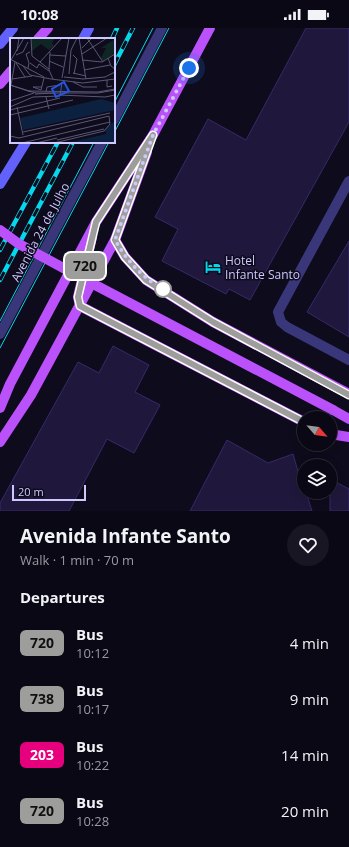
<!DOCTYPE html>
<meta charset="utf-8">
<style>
body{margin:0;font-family:"Open Sans",sans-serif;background:#181622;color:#f1f3f6;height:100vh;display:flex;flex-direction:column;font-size:15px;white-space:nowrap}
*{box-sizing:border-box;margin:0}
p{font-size:13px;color:#999aa0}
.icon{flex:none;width:22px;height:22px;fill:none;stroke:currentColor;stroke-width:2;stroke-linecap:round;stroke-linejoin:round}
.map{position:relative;height:483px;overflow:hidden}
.details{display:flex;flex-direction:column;background:#0a0815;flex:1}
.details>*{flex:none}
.badge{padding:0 8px;border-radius:6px;font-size:14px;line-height:26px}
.needle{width:26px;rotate:118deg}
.tools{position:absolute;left:297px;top:383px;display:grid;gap:8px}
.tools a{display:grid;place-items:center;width:40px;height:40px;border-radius:50%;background:#0a0815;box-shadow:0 2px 10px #0003,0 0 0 1px #2a2934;font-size:20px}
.scale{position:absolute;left:12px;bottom:10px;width:74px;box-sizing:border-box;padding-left:4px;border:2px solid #cdc8fe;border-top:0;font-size:11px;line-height:14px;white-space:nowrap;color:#cdc8fe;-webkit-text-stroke:3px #0e0b1c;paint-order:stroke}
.you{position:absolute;width:20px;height:20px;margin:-10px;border:3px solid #fff;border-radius:50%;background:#1a73e8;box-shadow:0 0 0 6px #1a73e833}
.map>.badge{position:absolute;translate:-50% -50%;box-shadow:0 0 0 2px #fff}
h2{padding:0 20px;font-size:15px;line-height:36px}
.round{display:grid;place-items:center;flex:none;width:42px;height:42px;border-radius:21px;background:#181622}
.headline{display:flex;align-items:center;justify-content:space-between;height:68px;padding:0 20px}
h1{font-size:19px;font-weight:700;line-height:30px}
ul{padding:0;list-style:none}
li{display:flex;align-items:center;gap:12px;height:56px;padding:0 20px}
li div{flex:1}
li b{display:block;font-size:15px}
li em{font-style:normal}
li .badge{min-width:44px;font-weight:700;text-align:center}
.status{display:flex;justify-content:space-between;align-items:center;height:28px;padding:0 20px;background:#0a0815;direction:ltr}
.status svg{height:11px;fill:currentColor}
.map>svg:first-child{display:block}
.building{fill:#1f183c;stroke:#362a68}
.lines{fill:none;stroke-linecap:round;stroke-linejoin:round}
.lane{stroke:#39377a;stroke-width:10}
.street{stroke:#39377a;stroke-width:10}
.secondary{stroke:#6361fc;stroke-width:10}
.primary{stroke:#ba51fb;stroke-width:10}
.tram{stroke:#05d7ec;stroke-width:1}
.rail-casing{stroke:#05d7ec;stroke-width:4.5}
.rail{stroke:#0e0b1c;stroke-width:3;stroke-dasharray:9;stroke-linecap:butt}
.primary-bridge{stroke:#ba51fb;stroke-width:10}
.line-casing{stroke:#fff;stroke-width:9}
.line{stroke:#9d9d9c;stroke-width:6}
.walk{stroke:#cdc8fe;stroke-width:4;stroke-dasharray:0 7.2}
.stop-dot{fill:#fff;stroke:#9d9d9c;stroke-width:2}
.labels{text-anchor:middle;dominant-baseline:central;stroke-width:3;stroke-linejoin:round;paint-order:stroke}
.street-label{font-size:12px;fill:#cdc8fe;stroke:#0e0b1c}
.poi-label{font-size:12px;fill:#cdc8fe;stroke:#0e0b1c;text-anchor:start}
.inset-road{fill:none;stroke:#5a5776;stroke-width:1}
.view{fill:#2654da;fill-opacity:0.15;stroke:#2654da;stroke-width:2}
.inset-edge{fill:none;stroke:#cdc8fe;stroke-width:2}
</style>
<div class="status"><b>10:08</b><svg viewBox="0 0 49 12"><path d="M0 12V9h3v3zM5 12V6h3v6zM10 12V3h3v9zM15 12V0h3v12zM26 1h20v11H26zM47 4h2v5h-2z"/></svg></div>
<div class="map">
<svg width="349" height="483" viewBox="0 0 349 483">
<rect width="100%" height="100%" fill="#0e0b1c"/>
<g class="building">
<polygon points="306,0 349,0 349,94 250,272 229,261 226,266 162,233 178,201 155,189 208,91 246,112"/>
<polygon points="349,213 349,309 307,284"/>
<polygon points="113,318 149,337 135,364 160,377 134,425 107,411 69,483 0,483 0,475 78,334 99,345"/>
<polygon points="227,412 268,435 293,426 304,464 306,464 312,483 190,483"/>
<polygon points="330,451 349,461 349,483 330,483"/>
</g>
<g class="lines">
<g class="lane">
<polyline points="114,92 162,0"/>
<polyline points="0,306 102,114"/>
</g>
<polyline class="street" points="349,153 278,284 281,294 287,299 349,332"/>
<g class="secondary">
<polyline points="83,11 89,0"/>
<polyline points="0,16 13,0"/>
<polyline points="0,156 26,114"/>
</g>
<g class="primary">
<polyline points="38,11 48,0"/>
<polyline points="0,56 11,43"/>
<polyline points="92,209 78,269 80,278 304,394"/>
<polyline points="115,212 125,229 146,252 213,294 349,366"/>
<polyline points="0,380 10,356 96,194 153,107 210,0"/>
<polyline points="333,382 349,391"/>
<polyline points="330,406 349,409"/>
<polyline points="0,414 31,367 115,212 147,124"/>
</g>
<g class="tram">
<polyline points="114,75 153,0"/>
<polyline points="114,105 169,0"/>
<polyline points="0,293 94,114"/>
<polyline points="0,320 109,114"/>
</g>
<defs>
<g id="rail">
<polyline points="112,11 117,0"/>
<polyline points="114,37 133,0"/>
<polyline points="0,222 58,114"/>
<polyline points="0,252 73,114"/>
</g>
</defs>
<use href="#rail" class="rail-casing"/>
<use href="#rail" class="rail"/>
<polyline class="primary-bridge" points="0,202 19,216 80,249 333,382"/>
</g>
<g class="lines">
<defs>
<polyline id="line" points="304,394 80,278 78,269 96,194 153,107 115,212 125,229 146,252 213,294 349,367"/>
</defs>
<use href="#line" class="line-casing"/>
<use href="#line" class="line"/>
<path class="walk" d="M163,261c-21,-12 -36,-28 -48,-49l38,-105 36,-67"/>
</g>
<defs>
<symbol id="hotel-bare" viewBox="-9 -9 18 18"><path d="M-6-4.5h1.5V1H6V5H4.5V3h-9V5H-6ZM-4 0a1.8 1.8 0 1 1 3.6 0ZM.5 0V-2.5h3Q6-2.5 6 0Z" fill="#05d7ec" stroke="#0e0b1c" stroke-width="2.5" paint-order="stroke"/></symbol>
</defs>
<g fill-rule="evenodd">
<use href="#hotel-bare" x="202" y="228" width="22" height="22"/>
</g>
<circle class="stop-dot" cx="163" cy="261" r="8"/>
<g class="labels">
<g class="street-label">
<text transform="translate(40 204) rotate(-62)">Avenida 24 de Julho</text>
</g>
<g class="poi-label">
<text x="225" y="232">Hotel<tspan x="225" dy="14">Infante Santo</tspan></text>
</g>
</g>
<g transform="translate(10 10)">
<rect width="105" height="105" fill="#0e0b1c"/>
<path d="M21,0h24l-3,5 2,3 -5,4 -8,-6 -9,7zM105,1v14l-12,8 -2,-3 5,-10h-5z" fill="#0f2625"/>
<path d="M91,61l14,4v7l-92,20 -3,-12zM105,83v22h-48l39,-9 -1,-5z" fill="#0c203f"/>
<path class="inset-road" d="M21,0l1,18 17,13M69,0l7,41M77,0l16,24M72,10l10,-10M7,13l2,-13M40,14l-1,18 4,9M72,16l25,-16M0,17v-13M6,17l7,-3 5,-10M40,17l16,1M63,17l4,4 -3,15M98,20l3,8 4,3M0,21l34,18M1,22l13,-22M72,22l20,2 13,-8M39,23l14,6M30,24l22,-24M6,25l9,14M20,25l7,5 2,-4 10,7M13,28l7,9 21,4 32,4 32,-4M18,30l1,-5 -3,-9 4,-2M74,32l26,-5M63,35l13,3M59,36l2,-24 6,-12M54,39l19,2 22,-2 10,-5M52,40l7,-40M2,41l20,-3M97,42v7l5,-1M63,44l10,5h14M0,47l21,7M0,47l26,8h62l17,-3M1,47l4,-23M32,49h-9l8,3 3,-12M18,53l70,1 17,-3M36,54l1,-5 13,-2M25,56l20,-1M49,57l46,2 10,-2M36,59l3,12M0,63l24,-8M0,69l23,-10 27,-1 2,-14M7,69l6,28M0,72l50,-12M0,77l63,-15M13,94l87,-19M0,98l9,2 90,-22M47,102l47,-11M12,105l88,-21M26,105l21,-5M44,105l50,-12 6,-7 -1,-8"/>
<path class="view" d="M54,44l5,9 -13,6 -4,-8z"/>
<rect width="105" height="105" class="inset-edge"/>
</g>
</svg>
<div class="tools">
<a><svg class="needle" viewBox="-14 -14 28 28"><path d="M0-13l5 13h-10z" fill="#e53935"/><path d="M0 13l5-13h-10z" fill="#999aa0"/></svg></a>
<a><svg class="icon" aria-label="layers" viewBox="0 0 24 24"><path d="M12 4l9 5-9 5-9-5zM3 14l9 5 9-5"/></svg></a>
</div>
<div class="scale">20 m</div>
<div class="you" style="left:189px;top:40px"></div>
<b class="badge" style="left:85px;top:238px;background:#9d9d9c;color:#111">720</b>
</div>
<section class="details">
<div class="headline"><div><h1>Avenida Infante Santo</h1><p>Walk · 1 min · 70 m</p></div><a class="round"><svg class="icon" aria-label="heart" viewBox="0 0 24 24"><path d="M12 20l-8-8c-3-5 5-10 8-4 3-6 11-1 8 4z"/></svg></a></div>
<h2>Departures</h2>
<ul>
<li><span class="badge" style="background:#9d9d9c;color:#111">720</span><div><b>Bus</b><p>10:12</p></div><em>4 min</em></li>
<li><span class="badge" style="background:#9d9d9c;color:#111">738</span><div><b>Bus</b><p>10:17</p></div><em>9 min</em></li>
<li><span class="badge" style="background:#e6007e;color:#fff">203</span><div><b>Bus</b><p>10:22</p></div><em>14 min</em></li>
<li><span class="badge" style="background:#9d9d9c;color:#111">720</span><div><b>Bus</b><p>10:28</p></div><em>20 min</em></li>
</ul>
</section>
